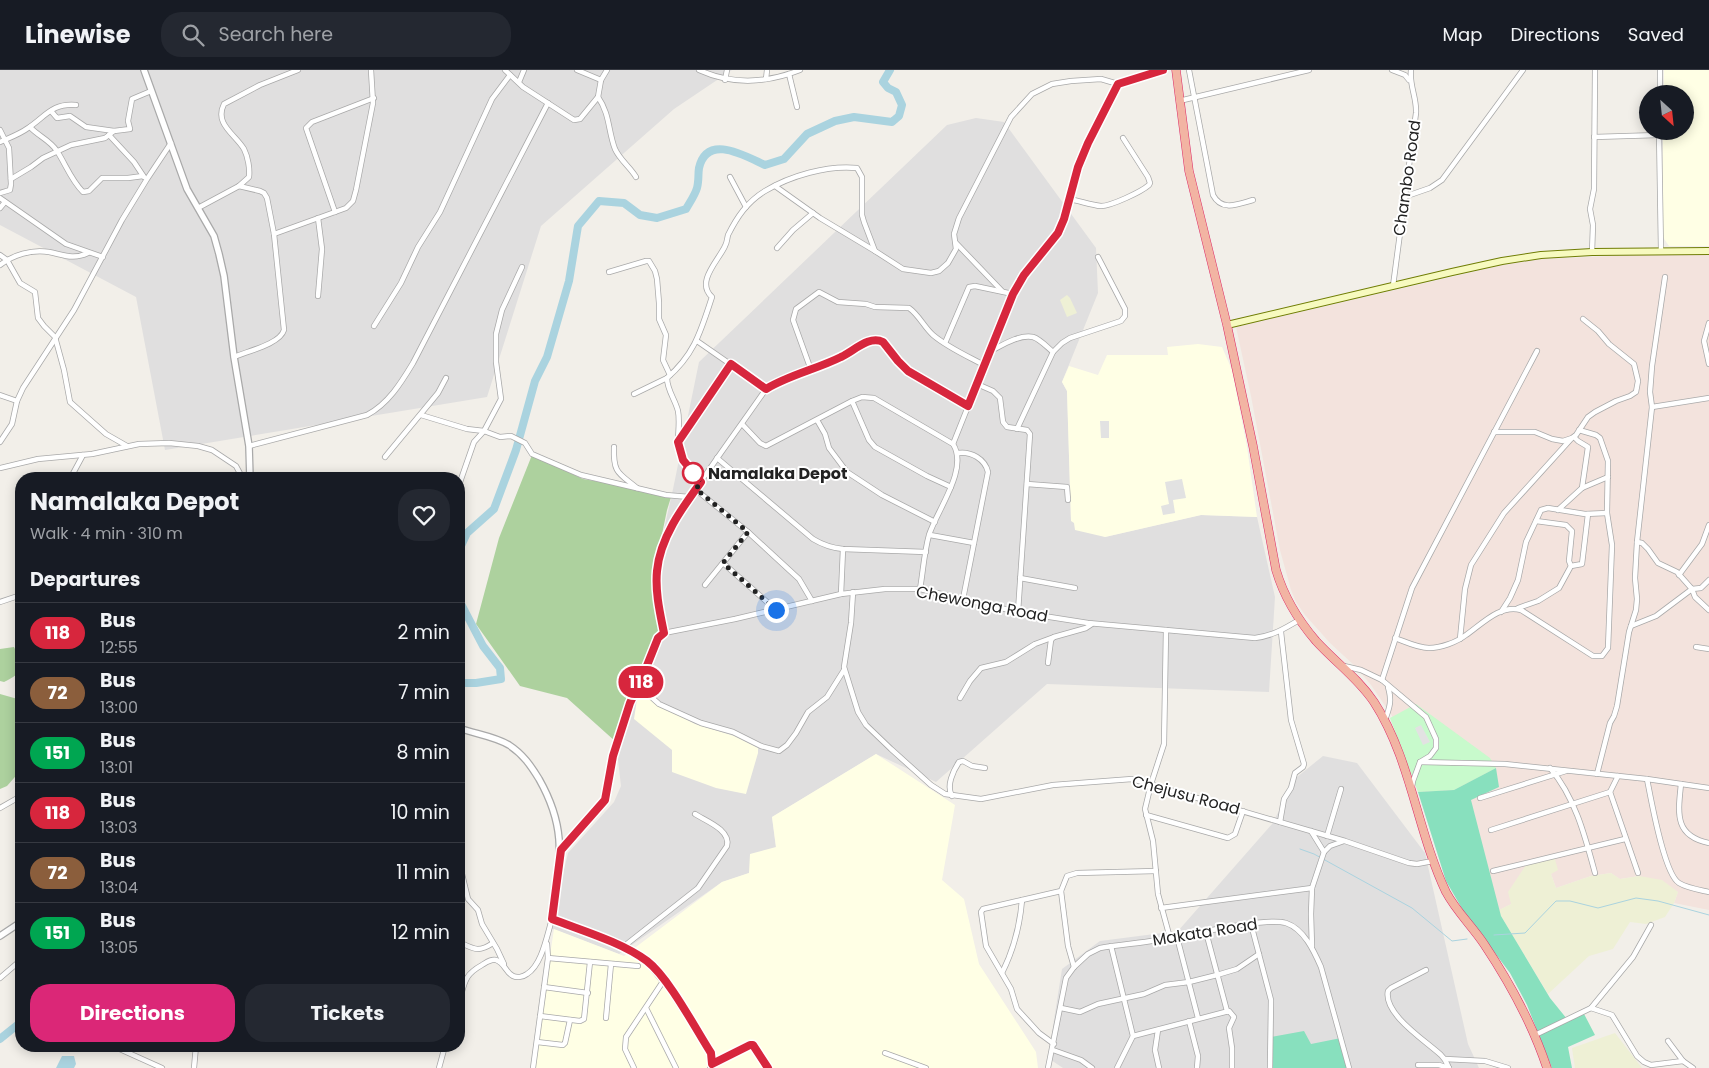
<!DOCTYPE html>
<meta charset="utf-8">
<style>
body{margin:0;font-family:Poppins,sans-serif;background:#242831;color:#f1f3f6;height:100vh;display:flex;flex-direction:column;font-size:19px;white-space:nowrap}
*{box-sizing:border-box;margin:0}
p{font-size:16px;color:#9ea1a6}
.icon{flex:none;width:28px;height:28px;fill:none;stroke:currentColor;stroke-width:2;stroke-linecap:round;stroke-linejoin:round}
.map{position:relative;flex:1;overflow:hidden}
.side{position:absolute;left:15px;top:402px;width:450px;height:580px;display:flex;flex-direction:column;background:#171b24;border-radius:20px;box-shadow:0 2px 12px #0003}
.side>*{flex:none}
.badge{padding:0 10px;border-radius:16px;font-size:18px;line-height:32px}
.needle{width:32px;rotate:153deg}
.buttons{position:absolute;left:1639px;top:15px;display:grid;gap:10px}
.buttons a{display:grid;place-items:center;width:55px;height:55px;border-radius:50%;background:#171b24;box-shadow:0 2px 12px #0003;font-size:25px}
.you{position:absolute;width:25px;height:25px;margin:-12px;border:4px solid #fff;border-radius:50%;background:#1a73e8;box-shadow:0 0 0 8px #1a73e833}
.map>.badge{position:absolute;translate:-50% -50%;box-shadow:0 0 0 2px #fff}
h2{padding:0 15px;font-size:19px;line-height:45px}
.round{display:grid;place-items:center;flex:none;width:52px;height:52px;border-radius:20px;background:#242831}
.head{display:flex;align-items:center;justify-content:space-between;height:85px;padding:0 15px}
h1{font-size:24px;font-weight:700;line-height:38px}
.primary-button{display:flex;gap:10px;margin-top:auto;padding:10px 15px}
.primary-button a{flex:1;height:58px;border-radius:20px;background:#db2777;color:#fff;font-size:20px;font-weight:700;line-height:58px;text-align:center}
.primary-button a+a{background:#242831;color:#f1f3f6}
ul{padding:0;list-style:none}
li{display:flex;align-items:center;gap:15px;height:60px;padding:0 15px;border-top:1px solid #363941}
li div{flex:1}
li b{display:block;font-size:19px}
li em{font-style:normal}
li .badge{min-width:55px;font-weight:700;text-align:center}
header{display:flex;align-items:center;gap:30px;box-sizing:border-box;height:70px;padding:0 25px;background:#171b24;border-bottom:1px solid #363941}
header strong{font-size:24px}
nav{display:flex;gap:28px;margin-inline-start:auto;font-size:18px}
.search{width:350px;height:45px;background:#242831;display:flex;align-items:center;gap:12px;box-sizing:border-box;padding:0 18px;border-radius:20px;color:#9ea1a6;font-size:19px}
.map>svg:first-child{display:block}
.residential{fill:#e0dfdf}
.education{fill:#ffffe5}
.military{fill:#f3e3dd}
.farmland{fill:#eef0d5}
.forest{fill:#add19e}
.park{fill:#c8facc}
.pitch{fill:#88e0be}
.parking{fill:#e2e2e2}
.water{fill:#aad3df}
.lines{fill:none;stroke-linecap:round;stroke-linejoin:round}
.stream{stroke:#aad3df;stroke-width:1}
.river{stroke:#aad3df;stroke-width:8}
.minor-casing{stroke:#a9a9a9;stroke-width:6}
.tertiary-casing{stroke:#a9a9a9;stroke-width:8}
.secondary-casing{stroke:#707d05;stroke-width:8}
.trunk-casing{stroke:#dc2a67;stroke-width:9}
.minor{stroke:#fff;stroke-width:4.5}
.tertiary{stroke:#fff;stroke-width:5.5}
.secondary{stroke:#f7fabf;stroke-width:6}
.trunk{stroke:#f2b4a3;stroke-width:8}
.line-casing{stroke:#fff;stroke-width:11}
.line{stroke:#d7263d;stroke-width:8}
.walk{stroke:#222;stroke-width:5;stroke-dasharray:0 9}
.stop-dot{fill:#fff;stroke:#d7263d;stroke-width:2.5}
.labels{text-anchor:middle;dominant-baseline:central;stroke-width:4;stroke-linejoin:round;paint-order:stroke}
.street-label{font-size:16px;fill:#222;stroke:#fff}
.stop-label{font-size:16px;font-weight:bold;fill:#222;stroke:#fff;text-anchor:start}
</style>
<header>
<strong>Linewise</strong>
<div class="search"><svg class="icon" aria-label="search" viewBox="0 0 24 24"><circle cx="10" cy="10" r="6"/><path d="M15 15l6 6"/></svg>Search here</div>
<nav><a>Map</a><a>Directions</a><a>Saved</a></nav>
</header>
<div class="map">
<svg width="1709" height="998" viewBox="0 0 1709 998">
<rect width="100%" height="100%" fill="#f2efe9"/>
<g class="residential">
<polygon points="0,0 732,0 674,39 541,156 487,327 165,380 136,227 0,155"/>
<polygon points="976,48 1004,52 1096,178 1098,223 1062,312 1067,321 1071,450 1105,467 1201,445 1257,447 1275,527 1269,622 1047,614 936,712 876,684 772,747 776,778 749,803 722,812 619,884 550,858 568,783 614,732 621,716 616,672 665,563 653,508 672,424 699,292 947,55"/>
<polygon points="1323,686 1357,693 1425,783 1468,974 1479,998 1063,998 1048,988 1062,899 1100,871 1178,861 1272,754 1297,707"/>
</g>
<g class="education">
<polygon points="1664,0 1709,0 1709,176 1669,176 1662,166 1663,61 1685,61 1685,24 1664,24"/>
<polygon points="1198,274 1222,277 1232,300 1247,377 1257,447 1201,445 1105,467 1075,460 1074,453 1071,451 1067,321 1062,312 1069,296 1098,305 1107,285 1168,285 1167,277"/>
<polygon points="645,624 666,639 695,654 734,666 758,678 758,683 746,724 716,718 672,702 672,680 634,649 637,629"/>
<polygon points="876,684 955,735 942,810 964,829 979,894 1036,982 1038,998 533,998 554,859 624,886 722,812 749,803 750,784 776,777 772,747"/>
</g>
<polygon class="military" points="1662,184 1709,184 1709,840 1674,833 1678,822 1639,806 1620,809 1611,803 1591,806 1556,818 1551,804 1554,786 1511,834 1477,852 1392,646 1371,615 1356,597 1330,573 1305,545 1296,532 1291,520 1280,480 1251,326 1236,257 1503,195 1542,189"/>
<g class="farmland">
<polygon points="1067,225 1070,228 1077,243 1067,247 1060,230"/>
<polygon points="1554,786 1558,800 1551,804 1556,818 1591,806 1611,803 1620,809 1639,806 1662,810 1678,822 1674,833 1665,847 1646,854 1630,852 1613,879 1589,886 1548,924 1501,846 1499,840 1511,834 1508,822 1528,792"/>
<polygon points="1615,963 1642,998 1575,998 1572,978"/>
</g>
<g class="forest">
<polygon points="532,385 583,409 672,424 667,440 653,508 661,560 616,672 567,628 520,616 476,554 499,468"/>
<path d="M14,577c9,17 10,26 -10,35l-4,-1v-32z"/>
<polygon points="0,624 21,630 21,700 7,716 0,719"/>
</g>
<polygon class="park" points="1416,634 1490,688 1496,698 1454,720 1418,722 1390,648"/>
<g class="pitch">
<polygon points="1496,698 1499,717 1471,730 1501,846 1550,928 1567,949 1583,942 1595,965 1568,977 1572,998 1552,998 1527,935 1510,903 1464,842 1446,811 1418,722 1454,720"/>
<polygon points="1304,961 1311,974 1341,968 1349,998 1270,998 1271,967"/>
</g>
<g class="parking">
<polygon points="1100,351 1109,351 1109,368 1101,368"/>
<polygon points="1182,409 1186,428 1173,430 1175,443 1163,445 1161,436 1169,434 1165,412"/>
<polygon points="1421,655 1430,672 1423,675 1415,658"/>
</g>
<polygon class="water" points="62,986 74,986 76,994 74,998 56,998"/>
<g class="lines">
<g class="stream">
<polyline points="1300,779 1314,784 1412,838 1452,871 1467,869"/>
<polyline points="1494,865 1525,863 1556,831 1570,831 1598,838 1636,828 1658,831 1709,845"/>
</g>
<g class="river">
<path d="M459,480l8,-17 27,-24 22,-59 19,-69 12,-24 22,-76 9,-55 21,-25 25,2 16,12 17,3 29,-9c4,-7 9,-14 11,-21 2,-7 1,-14 2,-20 8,-35 46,-12 66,-3l19,-6 23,-25 28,-13 19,-4 38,5 7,-6 3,-11 -6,-13 -8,-4 -5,-6 7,-12"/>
<polyline points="459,530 483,576 500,598 501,609 476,613 459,613"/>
<polyline points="0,969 21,952"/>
</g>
<defs>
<g id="minor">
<polyline points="505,0 523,17 574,50 580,49 598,27 601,10 607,0"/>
<polyline points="577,0 601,10"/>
<path d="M699,0c33,15 68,13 101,0"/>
<path d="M1189,0l24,125c9,17 25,9 40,5"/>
<polyline points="1392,0 1405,5 1409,10"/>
<polyline points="789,4 797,37"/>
<polyline points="766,9 767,0"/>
<polyline points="725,10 727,0"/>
<polyline points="519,12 524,0"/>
<polyline points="1660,24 1660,0"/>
<path d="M598,27c12,17 10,34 17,52 5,11 15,18 21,28"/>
<polyline points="1179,31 1309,0"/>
<polyline points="51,41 57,48 70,46 86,57 114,61"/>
<path d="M30,57c8,9 20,13 27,24 9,14 14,29 26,41l6,-1 13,-13h26l15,-2"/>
<polyline points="0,60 9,78 11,114 10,120 0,123"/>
<polyline points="1659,61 1661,181"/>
<polyline points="109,65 134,92 144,107"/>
<polyline points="1594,67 1659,65"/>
<path d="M0,72c9,-4 20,-8 28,-14 18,-12 24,-25 48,-23"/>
<polyline points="730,107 746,137"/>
<polyline points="11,109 31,97 43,88 71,75 105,68 114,61 130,59 128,51 132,29 151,21"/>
<polyline points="775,116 820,148 875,181"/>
<polyline points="1404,127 1430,118 1442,110 1523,0"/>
<polyline points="0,128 66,174 103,187"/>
<path d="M1069,129c11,2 22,6 32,7 10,0 40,-14 48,-21l1,-2 -2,-6 -25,-39"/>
<polyline points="0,138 5,132"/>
<path d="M198,138l41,-22 10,-9c1,-8 -1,-20 -5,-28 -9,-15 -30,-25 -20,-45l36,-19 38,-15"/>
<polyline points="335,142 306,58 312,52 374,28"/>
<polyline points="318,148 322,179 318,226"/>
<polyline points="274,164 346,138 353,131 356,120 373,33 371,0"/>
<polyline points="956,173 1002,221"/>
<polyline points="777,178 793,160 813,143"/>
<polyline points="1592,182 1593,155 1590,139 1594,119 1595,0"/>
<polyline points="0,185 7,190 20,213 35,222 38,248 44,256 55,267 64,300 70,332 106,364 127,376"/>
<path d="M0,195c13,-10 32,-16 49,-13 15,3 24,8 39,1"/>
<polyline points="609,202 646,191 649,191 655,201 657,209 659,233 659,249 666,265 663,290 670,305"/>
<path d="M1393,216l23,-173c1,-15 -7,-28 -5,-43"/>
<polyline points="1709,253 1704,271 1709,294"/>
<polyline points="374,256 401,213 418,177 440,142 492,29 510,5"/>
<polyline points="697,271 766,319"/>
<polyline points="945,273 969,217 975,216 1013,224"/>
<path d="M989,282c12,-6 30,-18 44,-15 7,2 14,10 20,15l9,-9 8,-5 51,-17 4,-5v-7l-27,-52"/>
<path d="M234,287c14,-6 46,-13 50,-27l-10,-96 -7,-36 -3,-5 -4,-2 -21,-5"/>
<path d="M811,300l-18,-50 3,-11 23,-17 19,10 28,2 9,3 34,1c10,7 15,19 24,27 14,12 34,21 51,30"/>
<polyline points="977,314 993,321 1000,328 1003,352 1007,357 1027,360 1030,364 1018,542"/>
<polyline points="634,324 667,308"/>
<polyline points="0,325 17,331"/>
<polyline points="852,331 869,370 875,377 927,406 951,417"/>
<polyline points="1652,337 1709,328"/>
<polyline points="421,345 467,359 484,361 500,367 511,366 525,373 532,384 581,405 666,425 689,427"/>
<polyline points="817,350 825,364 829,378 847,402 882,425 935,452"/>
<path d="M742,354l18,19 6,3 86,-45 10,-4 12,1 79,46c16,25 -16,66 -24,91 -5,18 -6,37 -9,54"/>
<polyline points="1017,359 1053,282"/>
<polyline points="1494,362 1535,362 1552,369 1563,371 1572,368 1576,365 1588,347 1595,342 1616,331 1630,326 1636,322 1638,311 1634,294 1609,274 1598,261 1583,249"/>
<polyline points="1574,367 1578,371 1588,377 1582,418"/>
<polyline points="0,372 12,354 17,331 23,318 74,240 122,150 147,109 171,73"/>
<polyline points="679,372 731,294"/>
<polyline points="953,374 1013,224 1024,205 1058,163 1063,149 1078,97 1088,73 1118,14 1163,0"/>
<path d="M249,376l118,-31c21,-11 34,-32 46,-52l135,-260"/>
<path d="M614,377c-1,27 5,26 23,41"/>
<path d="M958,383c13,-2 27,6 30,19l-25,127"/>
<polyline points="385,387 438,323 446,308"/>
<path d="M717,388l96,81c10,6 19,9 30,10l83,3"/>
<polyline points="0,398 38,389 92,384 139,374 169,373 198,376 212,380 236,396 243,409"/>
<polyline points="70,409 83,385"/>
<path d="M701,412c-11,-13 -22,-23 -23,-40 0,-10 2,-21 0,-31 -3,-12 -11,-21 -11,-33 28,-24 34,-48 45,-81 -17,-15 7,-37 13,-51 2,-3 2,-7 3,-11 9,-18 19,-33 37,-44 25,-15 62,-26 92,-23l5,9v38l2,7 11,29 28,18 28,4 8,-2 9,-8 8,-14 -2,-15 5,-16 52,-101 21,-23 20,-10 19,-3 30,-2 17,5"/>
<polyline points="1027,414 1067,417 1068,430"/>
<polyline points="459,415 474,372 484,361 501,329 496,292 496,264 502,240 522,197"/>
<polyline points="695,419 748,462 799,509 812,531"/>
<polyline points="1558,440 1582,418 1608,407"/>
<polyline points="1536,451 1566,455 1572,461 1569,491 1571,496"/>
<polyline points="930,465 974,473"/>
<polyline points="21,467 19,474 21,481"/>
<polyline points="1637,472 1642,473 1648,479 1658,493 1677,502 1692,519 1701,518 1709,510"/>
<polyline points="723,493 776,540"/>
<polyline points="1679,505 1702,474 1709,455"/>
<polyline points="1020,508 1075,518"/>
<polyline points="705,515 748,462"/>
<polyline points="853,522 851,553 844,597 858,642 866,655 891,679 931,715 945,724 981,729 1053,715 1132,709 1345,771 1409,793 1417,794 1433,791"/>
<polyline points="841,524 843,479"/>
<polyline points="0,532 21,525"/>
<polyline points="1518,538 1538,531 1559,518 1571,496 1582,494 1588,444"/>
<polyline points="1501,542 1510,528 1518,510 1526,472 1541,440 1548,438 1585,444 1607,443"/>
<polyline points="1631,556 1656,546 1692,519 1695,527 1709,540"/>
<polyline points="1166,560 1164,674 1151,714 1145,739 1153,771 1158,824 1170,868"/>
<path d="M664,563c-4,-20 -9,-41 -7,-61 4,-40 32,-73 54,-105 18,-26 37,-52 55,-78l7,-4 69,-28 27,-16 5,-1 9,2 26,29 59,35"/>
<path d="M1395,568c11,4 23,10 34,10 12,0 28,-6 37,-13 16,-11 34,-31 55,-25l72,46h9l6,-8 4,-103 -5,-32 1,-52 -8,-23 -4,-3 -17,-5"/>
<polyline points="1460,569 1465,519 1471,495 1504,443 1571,369"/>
<polyline points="1696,577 1709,579"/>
<polyline points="1048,593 1051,570 1054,567 1086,558 1092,554"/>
<polyline points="1344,596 1361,600 1382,610 1426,647 1436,669 1436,678 1430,686 1420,692 1413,711 1412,717"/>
<polyline points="1382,610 1412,518 1537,281"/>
<polyline points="636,621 648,624 659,634 701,653 733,662 761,676 779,681 787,675 796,663 808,642 827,627 844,600"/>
<polyline points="960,628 970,611 981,598 1006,592 1035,574 1054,567"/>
<path d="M1385,650c5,-13 7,-20 3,-33"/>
<polyline points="1420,692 1505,694 1647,709 1709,718"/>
<path d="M1550,698c25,29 35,68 45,105"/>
<polyline points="1597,704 1610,653 1614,646 1617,636 1629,562 1636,540 1637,529 1635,508 1637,472 1652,337 1650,322 1652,296 1665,207"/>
<polyline points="1618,706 1610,722 1638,803"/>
<path d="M1647,709c4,20 17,95 32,104 8,5 21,7 30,9"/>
<path d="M1681,714c-3,29 -7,52 28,59"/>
<path d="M952,726c-6,-10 1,-25 7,-34l4,-1 9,5 13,2"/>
<polyline points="1480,728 1566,701"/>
<polyline points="0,738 21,726"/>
<polyline points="1146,745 1228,768 1235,764 1243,741"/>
<polyline points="1280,752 1284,729 1291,718 1295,703 1303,697 1304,694 1291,650 1281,562"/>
<polyline points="1491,760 1610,722"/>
<polyline points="1311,761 1324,782"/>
<polyline points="1327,766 1341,719"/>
<path d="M561,780l44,-50 8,-44 17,-53 14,-30 12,-31 3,-6 5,-3 71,-14 106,-25 44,-5h35l98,23 70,11 167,15c17,-2 29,-9 44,-18"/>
<polyline points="459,798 462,804 468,829 478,840 482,854 497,879 504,894"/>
<polyline points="1493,801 1625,769"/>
<polyline points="1312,818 1311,844 1312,877"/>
<polyline points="1161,838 1312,818 1324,782 1330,776 1344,771"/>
<polyline points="1251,854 1271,930 1270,998"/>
<polyline points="1206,862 1227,941"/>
<polyline points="1177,867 1198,948"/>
<path d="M459,872c15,7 19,11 34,1"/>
<polyline points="1111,876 1133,966 1117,998"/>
<path d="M623,877l75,-59 29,-42c4,-16 -21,-25 -32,-32"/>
<polyline points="548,888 638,896"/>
<polyline points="1074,897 1068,876 1061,821 1067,806 1077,803 1156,801"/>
<path d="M1426,900l-35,18 -3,3c-5,23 38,50 53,64 4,4 6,8 8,13"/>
<path d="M1002,903c11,-22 18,-48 20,-73"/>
<polyline points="0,908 21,890"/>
<polyline points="544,917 588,923"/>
<path d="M459,932c6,-20 5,-27 23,-37 5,-3 9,-6 14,-5 9,3 9,12 17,16 4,2 10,1 14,-2 15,-9 20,-39 25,-55"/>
<polyline points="646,938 676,998"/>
<polyline points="1061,938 1080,942 1098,934 1144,924 1165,915 1189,912 1217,905 1237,899 1259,884"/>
<polyline points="1591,938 1612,945 1637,986 1644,992 1651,995 1683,991"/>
<polyline points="540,946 580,951 584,949 590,892"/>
<polyline points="606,948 611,894"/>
<polyline points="1189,951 1198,986 1197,998"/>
<polyline points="1158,960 1155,980 1159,998"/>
<polyline points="1535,965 1591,938 1633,887 1651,855"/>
<polyline points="1133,966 1229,941 1234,947 1229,958 1232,978 1232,998"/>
<polyline points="1668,971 1683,991 1693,998"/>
<polyline points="537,972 563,975 565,973 570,950"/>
<polyline points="1054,974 1039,963 1017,939 1011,919 986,876 981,842 983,839 1061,821"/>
<polyline points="113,976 162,998"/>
<polyline points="1053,980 1081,990 1092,998"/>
<polyline points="885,983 926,998"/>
<polyline points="1445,989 1485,991 1508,998"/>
<polyline points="712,994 750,975 753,975 767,998"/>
<polyline points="1418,995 1439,995 1449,998"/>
<polyline points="194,998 196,976"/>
<polyline points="439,998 445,976"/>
<polyline points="533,998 548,888 547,874"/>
<polyline points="634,998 625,979 626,967 664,910"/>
<path d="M1048,998l18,-90 8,-11 14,-13 12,-6c25,-4 51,-6 76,-11 24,-4 90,-20 110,-14 18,6 28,28 35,44l28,101"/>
</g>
<g id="tertiary">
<polyline points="144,0 187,119 214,166 219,184 224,206 234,287 249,376 250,409"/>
<path d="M459,658c16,6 35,8 50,17 14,9 22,21 30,34 30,53 20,83 13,140l78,31 19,13 22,27 40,63v15"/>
<polyline points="0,866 21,852"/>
</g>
<polyline id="secondary" points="1227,255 1452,202 1502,191 1541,185 1592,182 1709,181"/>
<path id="trunk" d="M1176,0l13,101 38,154 26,121 23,124c8,27 22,50 40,71 19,21 42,37 58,61 37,57 43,129 72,190 10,19 26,34 38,52 26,39 48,79 63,124"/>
</defs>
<use href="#minor" class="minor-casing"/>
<use href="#tertiary" class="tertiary-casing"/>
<use href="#secondary" class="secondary-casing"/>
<use href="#trunk" class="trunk-casing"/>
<use href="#minor" class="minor"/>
<use href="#tertiary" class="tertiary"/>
<use href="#secondary" class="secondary"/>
<use href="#trunk" class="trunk"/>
</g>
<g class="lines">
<defs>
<path id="line" d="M768,998l-15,-23h-3l-38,19 -1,-11c-16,-25 -42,-75 -64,-92 -26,-19 -64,-30 -95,-42l9,-69 44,-50 8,-44 17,-53 14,-30 14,-35 6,-5c-4,-20 -9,-41 -7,-62 3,-33 25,-63 44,-89l-18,-22 -5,-18 53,-78 35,25c23,-14 51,-20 75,-32 13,-6 28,-22 42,-15l15,19 10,10 60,35 45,-112 11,-19 34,-42 6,-14 14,-52 10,-24 30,-59 45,-14"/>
</defs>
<use href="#line" class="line-casing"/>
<use href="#line" class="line"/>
<polyline class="walk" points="693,403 701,412 696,419 748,462 723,493 776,540"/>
</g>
<circle class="stop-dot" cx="693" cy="403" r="10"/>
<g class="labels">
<g class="street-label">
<text transform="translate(1407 108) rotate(-82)">Chambo Road</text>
<text transform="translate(982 534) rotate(11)">Chewonga Road</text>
<text transform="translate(1186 725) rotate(15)">Chejusu Road</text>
<text transform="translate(1205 862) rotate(-9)">Makata Road</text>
</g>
<g class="stop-label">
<text x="708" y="403">Namalaka Depot</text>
</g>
</g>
</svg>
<div class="buttons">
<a><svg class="needle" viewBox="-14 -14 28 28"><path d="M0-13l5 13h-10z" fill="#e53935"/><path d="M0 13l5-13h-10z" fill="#9ea1a6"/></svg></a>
</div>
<div class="you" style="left:776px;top:540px"></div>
<b class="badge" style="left:641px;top:612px;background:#d7263d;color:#fff">118</b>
<section class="side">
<div class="head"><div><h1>Namalaka Depot</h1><p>Walk · 4 min · 310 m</p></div><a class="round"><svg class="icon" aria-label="heart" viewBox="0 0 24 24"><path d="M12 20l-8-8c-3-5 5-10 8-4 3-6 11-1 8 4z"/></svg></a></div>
<h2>Departures</h2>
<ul>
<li><span class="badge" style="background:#d7263d;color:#fff">118</span><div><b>Bus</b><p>12:55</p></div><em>2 min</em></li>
<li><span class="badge" style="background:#8b5e3c;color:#fff">72</span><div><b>Bus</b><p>13:00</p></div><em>7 min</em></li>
<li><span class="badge" style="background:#00a651;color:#fff">151</span><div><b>Bus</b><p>13:01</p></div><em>8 min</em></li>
<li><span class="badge" style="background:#d7263d;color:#fff">118</span><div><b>Bus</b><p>13:03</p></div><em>10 min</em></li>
<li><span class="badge" style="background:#8b5e3c;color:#fff">72</span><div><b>Bus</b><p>13:04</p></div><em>11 min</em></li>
<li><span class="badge" style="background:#00a651;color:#fff">151</span><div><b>Bus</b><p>13:05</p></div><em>12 min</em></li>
</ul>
<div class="primary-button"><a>Directions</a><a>Tickets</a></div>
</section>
</div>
